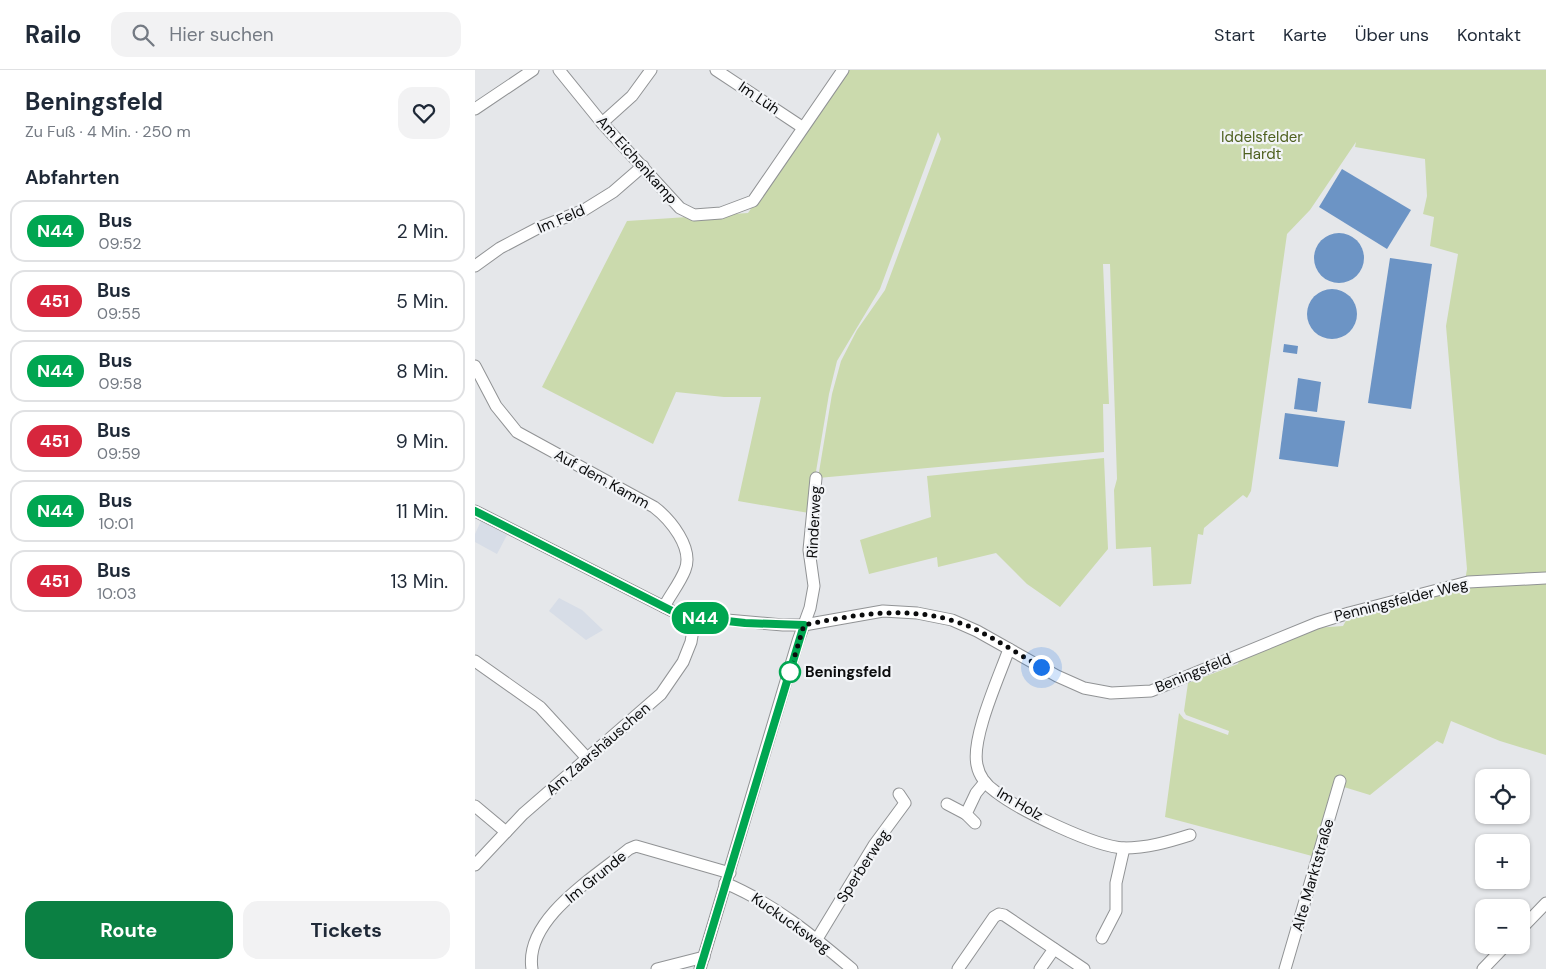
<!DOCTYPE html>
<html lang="de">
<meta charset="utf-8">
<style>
body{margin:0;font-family:"DM Sans",sans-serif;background:#f2f2f3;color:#1f2937;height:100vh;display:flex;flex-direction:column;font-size:19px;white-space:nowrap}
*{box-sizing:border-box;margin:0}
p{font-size:16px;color:#747a83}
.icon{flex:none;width:28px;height:28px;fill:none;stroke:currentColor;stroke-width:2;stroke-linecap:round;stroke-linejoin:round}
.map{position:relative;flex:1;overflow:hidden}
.details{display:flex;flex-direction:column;background:#fff;width:475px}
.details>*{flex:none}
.badge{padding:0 10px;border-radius:16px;font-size:18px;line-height:32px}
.controls{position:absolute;left:1000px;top:699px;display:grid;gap:10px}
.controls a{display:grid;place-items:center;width:55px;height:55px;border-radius:10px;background:#fff;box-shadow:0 1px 4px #0004;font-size:25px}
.you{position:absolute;width:25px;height:25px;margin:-12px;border:4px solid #fff;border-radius:50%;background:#1a73e8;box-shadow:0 0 0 8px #1a73e833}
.map>.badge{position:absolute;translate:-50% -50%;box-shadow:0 0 0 2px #fff}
h2{padding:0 25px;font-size:19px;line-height:45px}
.round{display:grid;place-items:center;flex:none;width:52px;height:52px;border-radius:15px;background:#f2f2f3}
.overview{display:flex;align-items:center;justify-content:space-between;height:85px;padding:0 25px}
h1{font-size:24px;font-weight:700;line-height:38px}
.cta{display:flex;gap:10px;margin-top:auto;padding:10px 25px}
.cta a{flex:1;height:58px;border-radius:15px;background:#0b8043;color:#fff;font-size:20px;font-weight:700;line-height:58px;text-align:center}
.cta a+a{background:#f2f2f3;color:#1f2937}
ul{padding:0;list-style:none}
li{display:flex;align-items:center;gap:15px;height:62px;margin:0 10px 8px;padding:0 15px;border:2px solid #e0e1e3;border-radius:15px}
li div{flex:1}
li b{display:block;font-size:19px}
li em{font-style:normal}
li .badge{min-width:55px;font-weight:700;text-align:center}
header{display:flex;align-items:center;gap:30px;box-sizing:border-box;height:70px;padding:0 25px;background:#fff;border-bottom:1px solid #e0e1e3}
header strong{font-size:24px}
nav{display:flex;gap:28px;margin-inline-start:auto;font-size:18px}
.search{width:350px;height:45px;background:#f2f2f3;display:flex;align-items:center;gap:12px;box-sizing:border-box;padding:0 18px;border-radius:15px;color:#747a83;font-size:19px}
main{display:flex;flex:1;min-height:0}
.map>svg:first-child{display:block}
.built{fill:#d7dde7}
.green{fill:#cbdaad}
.water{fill:#6c94c5}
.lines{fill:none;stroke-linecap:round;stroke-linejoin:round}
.minor-casing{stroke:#919395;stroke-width:13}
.minor{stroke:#fff;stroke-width:11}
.line-casing{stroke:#fff;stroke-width:11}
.line{stroke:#00a651;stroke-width:8}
.walk{stroke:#0b0c0d;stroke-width:5;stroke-dasharray:0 9}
.stop-dot{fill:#fff;stroke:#00a651;stroke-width:2.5}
.labels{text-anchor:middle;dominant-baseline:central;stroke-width:4.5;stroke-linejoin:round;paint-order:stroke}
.street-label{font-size:15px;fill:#0b0c0d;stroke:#f2f4f7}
.park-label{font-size:15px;fill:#4e601f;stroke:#f2f4f7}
.stop-label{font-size:15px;font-weight:bold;fill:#0b0c0d;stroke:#f2f4f7;text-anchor:start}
</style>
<header>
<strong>Railo</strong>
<div class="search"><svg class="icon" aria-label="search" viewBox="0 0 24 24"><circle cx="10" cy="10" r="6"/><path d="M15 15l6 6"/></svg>Hier suchen</div>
<nav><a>Start</a><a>Karte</a><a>Über uns</a><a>Kontakt</a></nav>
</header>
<main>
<section class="details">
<div class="overview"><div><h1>Beningsfeld</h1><p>Zu Fuß · 4 Min. · 250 m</p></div><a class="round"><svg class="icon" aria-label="heart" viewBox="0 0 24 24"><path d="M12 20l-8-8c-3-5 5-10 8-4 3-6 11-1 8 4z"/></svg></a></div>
<h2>Abfahrten</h2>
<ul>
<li><span class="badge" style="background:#00a651;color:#fff">N44</span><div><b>Bus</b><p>09:52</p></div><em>2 Min.</em></li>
<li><span class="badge" style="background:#d7263d;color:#fff">451</span><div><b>Bus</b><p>09:55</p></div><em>5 Min.</em></li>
<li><span class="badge" style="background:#00a651;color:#fff">N44</span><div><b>Bus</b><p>09:58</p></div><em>8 Min.</em></li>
<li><span class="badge" style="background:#d7263d;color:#fff">451</span><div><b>Bus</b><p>09:59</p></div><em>9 Min.</em></li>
<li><span class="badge" style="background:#00a651;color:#fff">N44</span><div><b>Bus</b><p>10:01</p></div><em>11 Min.</em></li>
<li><span class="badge" style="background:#d7263d;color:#fff">451</span><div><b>Bus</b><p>10:03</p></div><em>13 Min.</em></li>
</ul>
<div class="cta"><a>Route</a><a>Tickets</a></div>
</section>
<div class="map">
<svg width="1071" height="899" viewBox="0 0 1071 899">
<rect width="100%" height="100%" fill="#e5e7ea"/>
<g class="built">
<polygon points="6,451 32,465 22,484 0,472 0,464"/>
<polygon points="84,528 107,540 128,560 111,570 74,541"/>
</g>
<g class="green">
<polygon points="372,0 1071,0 1071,504 990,511 992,499 971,256 983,184 955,176 959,147 948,144 952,126 950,89 880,77 881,72 835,140 812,164 776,421 772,428 768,425 729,458 728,465 723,464 716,514 678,516 676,477 641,479 639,420 642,409 635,194 628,194 634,334 628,334 629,382 343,408 357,324 366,291 382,260 410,220 466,69 463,62 405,219 362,291 354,324 334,443 263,431 286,327 249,327 201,322 178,374 67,317 152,151 273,143"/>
<polygon points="629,388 633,479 585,537 552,514 521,483 463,497 462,487 394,504 385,470 456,447 452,406"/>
<polygon points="1071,511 1071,685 1025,671 976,651 968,674 962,671 895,725 859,714 837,786 690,747 704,643 709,649 753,665 754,661 711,645 709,641 713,613 763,594 764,591 793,576 840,558 868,556 873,547 989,517"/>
</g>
<g class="water">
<polygon points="867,99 936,140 912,179 844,137"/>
<circle cx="864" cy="188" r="25"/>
<polygon points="915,188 957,194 936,339 893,333"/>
<circle cx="857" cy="244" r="25"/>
<polygon points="809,274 823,276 822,284 808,282"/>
<polygon points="823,308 846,312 842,342 819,339"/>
<polygon points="810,343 870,351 863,397 804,389"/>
</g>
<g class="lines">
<defs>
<g id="minor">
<polyline points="84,0 127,53 205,138 219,145 246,143 278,131 368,0"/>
<polyline points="241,0 327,57"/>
<polyline points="0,39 58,0"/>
<polyline points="127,53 157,26 176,0"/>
<polyline points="0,196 25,178 63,158 109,140 138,122 168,96"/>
<path d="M0,296l21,40 21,26 137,75c16,12 40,41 31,63 -5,13 -15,25 -21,37"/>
<polyline points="0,441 207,546 308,555 329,555 408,541 442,543 477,550 502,561 582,606 609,618 636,623 676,621 842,553 874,543 993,512 1071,508"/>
<path d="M534,579c-10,28 -38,89 -32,116 2,11 10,21 19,27 23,18 99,55 128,56 23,0 44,-6 66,-13"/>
<polyline points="0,591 65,637 111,687"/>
<polyline points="472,734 491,744"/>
<polyline points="0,736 31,762"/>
<polyline points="500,753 491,744 501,723 510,712"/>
<polyline points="0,795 48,744 186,624 208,592 216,572 220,547"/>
<path d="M250,813c48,20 88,53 127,86"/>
<polyline points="1046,859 1071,833"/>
<polyline points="627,868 641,841 641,813 649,778"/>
<polyline points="342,869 399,775 430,733 424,724"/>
<path d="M57,899c-8,-50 63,-92 97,-120l7,-3 94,27"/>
<polyline points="182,899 229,887"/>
<polyline points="225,899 323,571 335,538 339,516 334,480 341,408"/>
<polyline points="483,899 519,847 524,844 529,845 609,899"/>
<polyline points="565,899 579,879"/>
<polyline points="810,899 865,711"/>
<polyline points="1008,899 1031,875"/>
</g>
</defs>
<use href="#minor" class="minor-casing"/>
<use href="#minor" class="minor"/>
</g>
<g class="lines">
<defs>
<polyline id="line" points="0,441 207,546 270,553 329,555 225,899"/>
</defs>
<use href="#line" class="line-casing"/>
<use href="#line" class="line"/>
<path class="walk" d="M315,602l14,-47c58,-12 117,-22 173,5 22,11 43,25 64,37"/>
</g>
<circle class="stop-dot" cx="315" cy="602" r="10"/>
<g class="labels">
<g class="street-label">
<text transform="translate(284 28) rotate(34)">Im Lüh</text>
<text transform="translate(162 90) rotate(48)">Am Eichenkamp</text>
<text transform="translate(86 149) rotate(-23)">Im Feld</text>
<text transform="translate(127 409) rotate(29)">Auf dem Kamm</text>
<text transform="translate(339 452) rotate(-87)">Rinderweg</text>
<text transform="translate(926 530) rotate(-14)">Penningsfelder Weg</text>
<text transform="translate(718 603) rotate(-22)">Beningsfeld</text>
<text transform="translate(123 679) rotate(-41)">Am Zaarshäuschen</text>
<text transform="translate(545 734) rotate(30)">Im Holz</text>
<text transform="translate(388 796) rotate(-57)">Sperberweg</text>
<text transform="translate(838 805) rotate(-74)">Alte Marktstraße</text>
<text transform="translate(121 807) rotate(-39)">Im Grunde</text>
<text transform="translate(316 853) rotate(35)">Kuckucksweg</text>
</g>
<g class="park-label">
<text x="787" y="67">Iddelsfelder<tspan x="787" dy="17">Hardt</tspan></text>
</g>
<g class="stop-label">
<text x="330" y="602">Beningsfeld</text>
</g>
</g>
</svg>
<div class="controls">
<a><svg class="icon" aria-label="locate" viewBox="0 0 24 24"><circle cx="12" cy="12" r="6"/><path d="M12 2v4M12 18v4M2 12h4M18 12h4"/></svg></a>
<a>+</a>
<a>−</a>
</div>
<div class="you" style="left:566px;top:597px"></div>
<b class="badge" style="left:225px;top:548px;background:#00a651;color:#fff">N44</b>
</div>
</main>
